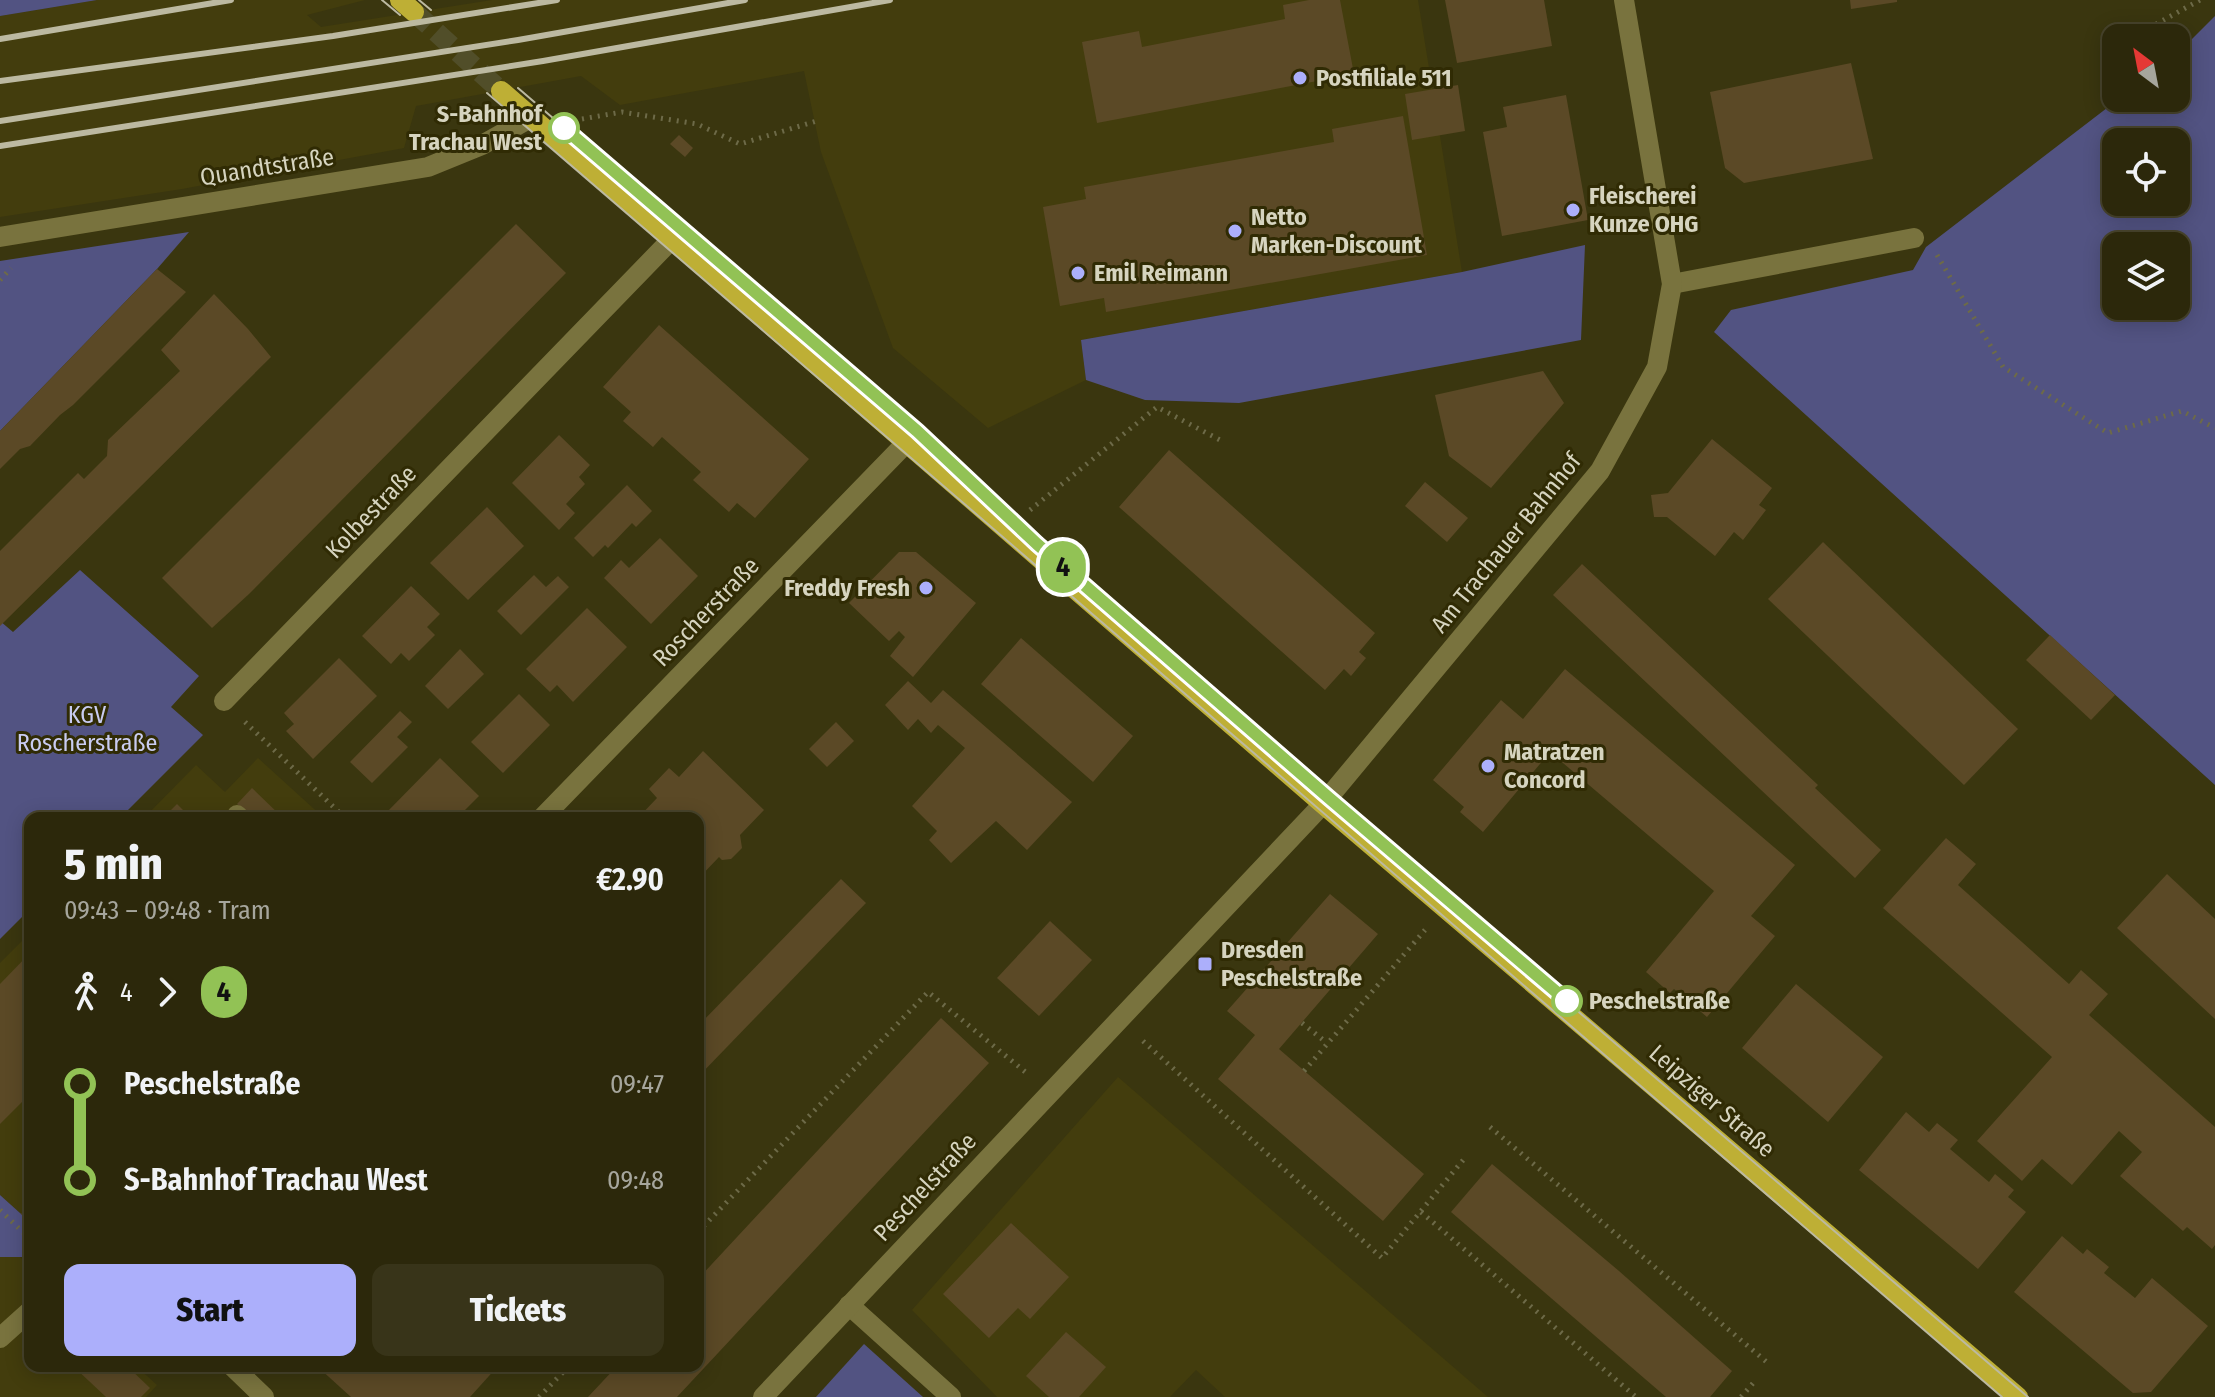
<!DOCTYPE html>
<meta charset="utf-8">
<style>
body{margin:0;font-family:"Fira Sans Condensed",sans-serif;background:#383419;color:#f1f3f6;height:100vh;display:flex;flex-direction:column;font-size:30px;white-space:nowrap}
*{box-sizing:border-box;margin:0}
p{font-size:26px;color:#a6a69d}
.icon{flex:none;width:44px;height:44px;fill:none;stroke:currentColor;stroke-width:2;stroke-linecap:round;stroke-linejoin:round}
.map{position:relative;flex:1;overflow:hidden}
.drawer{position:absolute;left:24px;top:812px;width:680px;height:560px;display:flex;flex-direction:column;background:#2c280b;border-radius:16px;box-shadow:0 4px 20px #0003,0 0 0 2px #48442c}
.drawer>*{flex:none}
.badge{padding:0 16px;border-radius:26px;font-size:28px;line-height:52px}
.needle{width:52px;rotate:328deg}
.fabs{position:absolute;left:2102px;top:24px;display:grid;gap:16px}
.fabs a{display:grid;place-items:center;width:88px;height:88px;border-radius:16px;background:#2c280b;box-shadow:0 4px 20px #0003,0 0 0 2px #48442c;font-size:40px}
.map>.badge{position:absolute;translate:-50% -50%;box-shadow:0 0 0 4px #fff}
.legs{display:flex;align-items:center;gap:12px;height:88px;padding:0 40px;font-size:26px}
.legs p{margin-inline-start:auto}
.overview{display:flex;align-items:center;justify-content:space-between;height:136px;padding:0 40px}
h1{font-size:44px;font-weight:800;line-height:60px}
.action{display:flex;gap:16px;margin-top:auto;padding:16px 40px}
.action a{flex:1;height:92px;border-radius:16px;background:#acaffb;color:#111;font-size:32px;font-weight:800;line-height:92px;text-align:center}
.action a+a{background:#383419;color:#f1f3f6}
ul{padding:0 40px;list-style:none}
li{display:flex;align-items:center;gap:28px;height:96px;font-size:30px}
li i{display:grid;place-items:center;width:12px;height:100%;margin:0 10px;background:currentColor}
li i::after{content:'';width:20px;height:20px;margin:-10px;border:6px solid;border-radius:50%;background:#2c280b}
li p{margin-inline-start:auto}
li:first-child i{background:linear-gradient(#0000 50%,currentColor 0)}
li:last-child i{background:linear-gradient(currentColor 50%,#0000 0)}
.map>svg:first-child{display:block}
.built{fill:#433d0d}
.green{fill:#525382;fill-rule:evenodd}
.building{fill:#5b4926}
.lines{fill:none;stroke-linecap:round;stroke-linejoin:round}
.major-tunnel{stroke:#514e29;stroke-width:20;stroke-dasharray:20 10;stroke-linecap:butt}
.path{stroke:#6d6a48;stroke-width:5;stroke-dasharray:2 6;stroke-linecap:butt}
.minor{stroke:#79733e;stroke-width:20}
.major{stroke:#beaf35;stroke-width:20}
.tram{stroke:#bcb9a1;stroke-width:2}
.rail{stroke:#bcb9a1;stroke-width:6}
.line-1-casing{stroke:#fff;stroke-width:18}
.line-1{stroke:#92c255;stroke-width:12}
.poi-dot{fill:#acaffb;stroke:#302b04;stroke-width:3}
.stop-1-dot{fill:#fff;stroke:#92c255;stroke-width:4}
.labels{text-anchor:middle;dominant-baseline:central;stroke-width:6;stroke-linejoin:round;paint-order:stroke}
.poi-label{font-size:24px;font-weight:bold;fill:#d6d4bf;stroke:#302b04;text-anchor:start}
.stop-label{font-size:24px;font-weight:bold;fill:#d6d4bf;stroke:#302b04;text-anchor:end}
.street-label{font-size:24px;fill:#d6d4bf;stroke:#302b04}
.park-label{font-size:24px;fill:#c9ccf2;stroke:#302b04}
</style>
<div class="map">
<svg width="2215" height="1397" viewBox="0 0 2215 1397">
<rect width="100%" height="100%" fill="#3a360f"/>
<g class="built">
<polygon points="97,0 365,0 307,15 321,27 492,0 1418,0 1462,272 1081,340 1086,380 988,428 893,348 821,152 804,71 620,105 581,76 416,106 404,148 182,189 0,217 0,16"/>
<polygon points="258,758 324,818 144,818 196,765 225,792"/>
<polygon points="30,933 30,1222 0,1195 0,963"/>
<polygon points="1118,1077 1488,1397 1225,1397 1196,1370 1170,1397 997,1397 912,1310"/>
<polygon points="0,1257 20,1257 30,1267 30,1366 136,1366 157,1385 146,1397 0,1397"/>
</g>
<g class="green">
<polygon points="0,0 97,0 0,16"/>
<path d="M2215,16v769l-501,-453 17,-22 182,-40 13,-23 194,-149h56v-43zM2116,142h60v60h-60zM2116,246h60v60h-60z"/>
<polygon points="189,232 157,269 0,431 0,261"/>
<polygon points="1585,245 1581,340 1239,403 1145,400 1086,380 1081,340 1462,272"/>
<polygon points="80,570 199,676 171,707 203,735 120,818 30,818 30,909 0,939 0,621 13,632"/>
<polygon points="0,1195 30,1222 30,1257 0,1257"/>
<polygon points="864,1344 923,1397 816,1397"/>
</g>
<g class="building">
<polygon points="1309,0 1340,0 1354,74 1097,123 1082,42 1139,31 1142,47 1285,19 1283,5"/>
<polygon points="1445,0 1544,0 1552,46 1457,63"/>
<polygon points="1850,0 1897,0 1897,2 1851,9"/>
<polygon points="1851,63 1873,159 1744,183 1725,168 1710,92"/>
<polygon points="1458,85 1465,131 1412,140 1405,94"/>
<polygon points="1566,95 1588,220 1502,236 1483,132 1507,127 1503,107"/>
<polygon points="1403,116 1427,255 1106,312 1104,298 1060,306 1043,207 1086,199 1084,187 1334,142 1332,129"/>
<polygon points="679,135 693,148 685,157 670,144"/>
<polygon points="516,224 566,273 249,594 212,628 162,578"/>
<polygon points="157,269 186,292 73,405 60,415 30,446 20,449 0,469 0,431"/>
<polygon points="214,294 248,329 271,357 0,626 0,551 78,473 84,479 107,456 108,440 180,371 161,350"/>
<polygon points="659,325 809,459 755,518 737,503 729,512 693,480 701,472 662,437 653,447 623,421 631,412 603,387"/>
<polygon points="1543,371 1564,403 1491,488 1449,456 1435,395"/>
<polygon points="559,435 590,465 579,477 585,484 566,504 575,513 559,530 512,483"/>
<polygon points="1712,439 1772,488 1759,505 1766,510 1743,540 1734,532 1715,556 1667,517 1654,517 1651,495 1668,493"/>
<polygon points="1169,450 1375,633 1359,652 1366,658 1351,676 1344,669 1325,690 1119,507"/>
<polygon points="1425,482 1468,518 1447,542 1405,506"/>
<polygon points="627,485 652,511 636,527 632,523 608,548 605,545 593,557 574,538"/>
<polygon points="487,507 524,546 468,600 430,563"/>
<polygon points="660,538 698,576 651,624 604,578 621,560 629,568"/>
<polygon points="1823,542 2018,729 1964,785 1768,599"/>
<polygon points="899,552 916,552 976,603 913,677 890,656 905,637 899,631 889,641 849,603"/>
<polygon points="1582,564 1818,785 1815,788 1881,850 1855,878 1553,595"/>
<polygon points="534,575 546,587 558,576 569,587 521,635 497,611"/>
<polygon points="411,586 440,614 427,627 435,635 409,661 401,653 391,664 362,636"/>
<polygon points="587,608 627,647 573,702 557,685 550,692 526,669"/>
<polygon points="2050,635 2115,695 2091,720 2026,660"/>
<polygon points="1021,638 1133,736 1093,782 981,684"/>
<polygon points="460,649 484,674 448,709 425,686"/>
<polygon points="339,658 377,696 313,759 286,731 294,724 284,713"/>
<polygon points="1565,669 1795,865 1751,916 1775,936 1707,1017 1674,989 1670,993 1646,972 1714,891 1550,752 1483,832 1460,812 1464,807 1433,780 1501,700 1523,719"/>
<polygon points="908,681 931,703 943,690 1072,802 1027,850 996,821 951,863 929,840 937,831 912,806 965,748 938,725 931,733 918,719 908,730 885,705"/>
<polygon points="519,694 550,725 503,773 471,742"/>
<polygon points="400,711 412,722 397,737 408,747 372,783 350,762"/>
<polygon points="836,722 854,741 827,767 809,749"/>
<polygon points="703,751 764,810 740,835 742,848 731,859 722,860 719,857 698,879 698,818 638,818 657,798 649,789 669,768 679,777"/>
<polygon points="440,758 479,796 457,818 392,818 386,813"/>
<polygon points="252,788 283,818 252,818 237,804"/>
<polygon points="177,804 191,818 163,818"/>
<polygon points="1946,838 1976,864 1958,885 2069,984 2081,970 2108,994 2089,1015 2215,1127 2215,1245 2212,1249 2187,1227 2183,1231 2120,1176 2142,1152 2119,1131 2072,1185 2042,1159 2022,1181 1977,1141 2052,1057 1883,908"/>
<polygon points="2167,874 2215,919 2215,1019 2117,928"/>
<polygon points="841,879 866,903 698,1077 698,1026"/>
<polygon points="1330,894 1378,934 1279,1049 1424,1174 1383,1221 1218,1079 1255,1035 1227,1011"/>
<polygon points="1050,921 1092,960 1039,1016 997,978"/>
<polygon points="30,953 30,1094 0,1124 0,984"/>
<polygon points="1796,984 1883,1057 1828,1122 1742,1048"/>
<polygon points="941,1018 989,1063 677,1397 588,1397 617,1366 698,1366 698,1279"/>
<polygon points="1906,1112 1929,1132 1937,1123 1958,1140 1950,1149 1989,1182 1995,1174 2014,1190 2008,1197 2026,1212 1978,1269 1859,1170"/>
<polygon points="1492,1164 1619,1271 1732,1371 1710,1397 1666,1397 1451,1212"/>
<polygon points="30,1204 30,1222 21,1214"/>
<polygon points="1011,1223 1069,1277 1030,1319 1018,1308 989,1338 943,1294"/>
<polygon points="2062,1236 2083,1254 2087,1249 2109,1267 2104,1273 2135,1298 2152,1278 2208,1326 2151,1392 2133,1393 2014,1292"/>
<polygon points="1066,1332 1106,1367 1079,1397 1049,1397 1026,1376"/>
<polygon points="73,1366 127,1366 150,1388 141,1397 106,1397"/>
<polygon points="321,1366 498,1366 470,1397 351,1397 319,1368"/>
</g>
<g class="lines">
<polyline class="major-tunnel" points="414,12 501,91"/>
<g class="path">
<polyline points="2149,28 2200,0"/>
<polyline points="582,119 622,112 697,124 740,144 820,120"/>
<polyline points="1937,255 2003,367 2108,433 2182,411 2215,428"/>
<polyline points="0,280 11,268"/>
<polyline points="1030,510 1157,407 1220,440"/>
<polyline points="245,722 345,818"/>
<polyline points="1302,1023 1327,1043"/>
<polyline points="1143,1041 1382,1258 1464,1159"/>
<polyline points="1304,1071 1425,930"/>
<polyline points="1490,1127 1769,1364"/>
<polyline points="0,1210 30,1239"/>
<polyline points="1421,1212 1636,1397"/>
<polyline points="698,1232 928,992 1029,1075"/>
<polyline points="539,1397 569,1366"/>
<polyline points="1741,1397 1755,1381"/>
</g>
<g class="minor">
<polyline points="0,237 428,167 482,145 532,117"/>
<polyline points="1672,284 1914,238"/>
<polyline points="224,701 673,238"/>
<polyline points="237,815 240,818"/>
<polyline points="542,818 907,442"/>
<polyline points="849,1305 951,1397"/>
<polyline points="0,1338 30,1311"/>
<polyline points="232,1366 264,1397"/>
<polyline points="763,1397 1323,804 1600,471 1657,367 1672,284 1624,0"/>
</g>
<g class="major">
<polyline points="400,0 414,12"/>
<polyline points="501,91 1323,804 2018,1397"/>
</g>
<g class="tram">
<polyline points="382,0 400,15"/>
<polyline points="419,0 431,10"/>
<polyline points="518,88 917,431 1037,544 1329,798 2028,1397"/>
<polyline points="487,93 2002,1397"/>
</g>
<g class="rail">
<polyline points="0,39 231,0"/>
<polyline points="0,81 333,36 557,0"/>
<polyline points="0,121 518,40 745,0"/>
<polyline points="0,146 543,61 890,0"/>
</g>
</g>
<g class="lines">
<defs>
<polyline id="line-1" points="564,128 917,431 1037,544 1329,798 1567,1001"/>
</defs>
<use href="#line-1" class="line-1-casing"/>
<use href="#line-1" class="line-1"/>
</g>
<g class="poi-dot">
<circle cx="1300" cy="78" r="8"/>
<circle cx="1573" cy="210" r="8"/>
<circle cx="1235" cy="231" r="8"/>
<circle cx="1078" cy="273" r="8"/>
<circle cx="926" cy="588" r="8"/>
<circle cx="1488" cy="766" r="8"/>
<rect x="1197" y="956" width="16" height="16" rx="4"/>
</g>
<g class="stop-1-dot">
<circle cx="564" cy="128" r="14"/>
<circle cx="1567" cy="1001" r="14"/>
</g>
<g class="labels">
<g class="poi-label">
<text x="1316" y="78">Postfiliale 511</text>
<text x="1589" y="196">Fleischerei<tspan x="1589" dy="28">Kunze OHG</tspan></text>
<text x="1251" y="217">Netto<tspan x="1251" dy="28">Marken-Discount</tspan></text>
<text x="1094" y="273">Emil Reimann</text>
<text x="910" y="588" text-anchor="end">Freddy Fresh</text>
<text x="1504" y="752">Matratzen<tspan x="1504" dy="28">Concord</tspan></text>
<text x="1221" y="950">Dresden<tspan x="1221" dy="28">Peschelstraße</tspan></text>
</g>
<g class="stop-label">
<text x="542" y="114">S-Bahnhof<tspan x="542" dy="28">Trachau West</tspan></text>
<text x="1589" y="1001" text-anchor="start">Peschelstraße</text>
</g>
<g class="street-label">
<text transform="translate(267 167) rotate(-9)">Quandtstraße</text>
<text transform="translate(371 512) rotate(-46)">Kolbestraße</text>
<text transform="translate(1506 543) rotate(-51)">Am Trachauer Bahnhof</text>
<text transform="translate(706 612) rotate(-46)">Roscherstraße</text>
<text transform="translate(1712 1101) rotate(41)">Leipziger Straße</text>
<text transform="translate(925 1187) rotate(-47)">Peschelstraße</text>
</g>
<g class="park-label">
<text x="87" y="715">KGV<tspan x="87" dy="28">Roscherstraße</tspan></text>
</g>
</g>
</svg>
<div class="fabs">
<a><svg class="needle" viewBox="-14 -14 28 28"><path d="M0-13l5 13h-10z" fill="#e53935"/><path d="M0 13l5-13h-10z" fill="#a6a69d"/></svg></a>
<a><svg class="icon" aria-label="locate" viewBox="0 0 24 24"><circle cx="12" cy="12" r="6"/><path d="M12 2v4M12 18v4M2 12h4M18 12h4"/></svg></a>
<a><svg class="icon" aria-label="layers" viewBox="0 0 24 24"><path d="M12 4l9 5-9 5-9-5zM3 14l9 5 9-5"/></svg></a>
</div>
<b class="badge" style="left:1063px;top:567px;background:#92c255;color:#111">4</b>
<section class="drawer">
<div class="overview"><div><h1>5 min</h1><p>09:43 – 09:48 · Tram</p></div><b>€2.90</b></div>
<div class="legs"><svg class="icon" aria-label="walk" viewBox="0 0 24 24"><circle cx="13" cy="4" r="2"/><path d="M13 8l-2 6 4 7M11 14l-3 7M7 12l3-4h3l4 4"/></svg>4<svg class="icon" aria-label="forward" viewBox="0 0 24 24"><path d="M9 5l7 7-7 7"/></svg><b class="badge" style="background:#92c255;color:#111">4</b></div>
<ul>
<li><i style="color:#92c255"></i><b>Peschelstraße</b><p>09:47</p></li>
<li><i style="color:#92c255"></i><b>S-Bahnhof Trachau West</b><p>09:48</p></li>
</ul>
<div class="action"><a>Start</a><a>Tickets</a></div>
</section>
</div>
